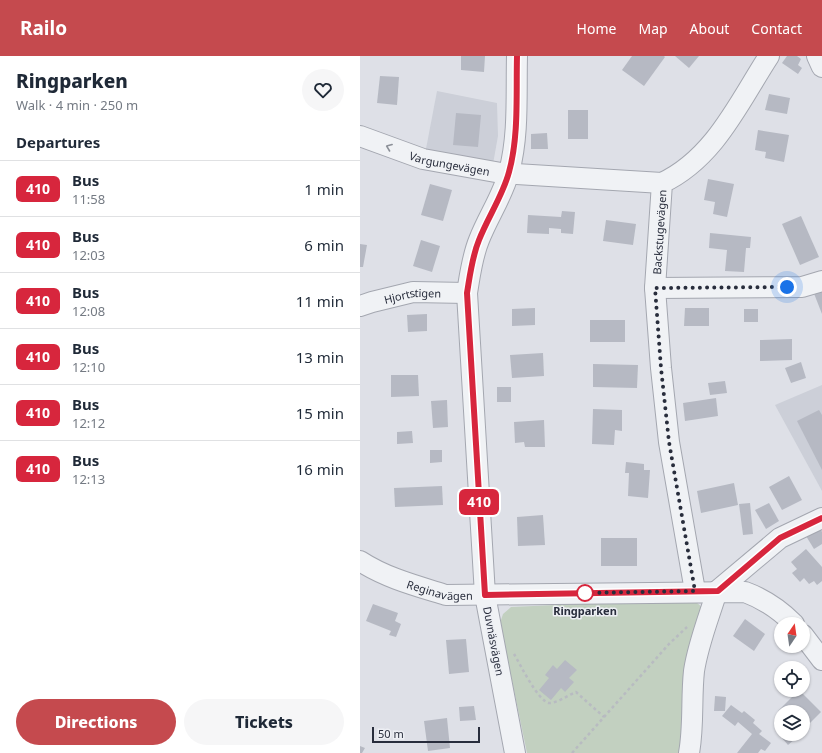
<!DOCTYPE html>
<meta charset="utf-8">
<style>
body{margin:0;font-family:"Noto Sans",sans-serif;background:#f6f6f7;color:#1f2937;height:100vh;display:flex;flex-direction:column;font-size:15px;white-space:nowrap}
*{box-sizing:border-box;margin:0}
p{font-size:13px;color:#747a83}
.icon{flex:none;width:22px;height:22px;fill:none;stroke:currentColor;stroke-width:2;stroke-linecap:round;stroke-linejoin:round}
.map{position:relative;flex:1;overflow:hidden}
.details{display:flex;flex-direction:column;background:#fff;width:360px}
.details>*{flex:none}
.badge{padding:0 8px;border-radius:6px;font-size:14px;line-height:26px}
.needle{width:26px;rotate:13deg}
.tools{position:absolute;left:414px;top:561px;display:grid;gap:8px}
.tools a{display:grid;place-items:center;width:36px;height:36px;border-radius:50%;background:#fff;box-shadow:0 1px 3px #0004;font-size:20px}
.scale{position:absolute;left:12px;bottom:10px;width:108px;box-sizing:border-box;padding-left:4px;border:2px solid #282d3c;border-top:0;font-size:11px;line-height:14px;white-space:nowrap;color:#282d3c;-webkit-text-stroke:3px #edeff4;paint-order:stroke}
.you{position:absolute;width:20px;height:20px;margin:-10px;border:3px solid #fff;border-radius:50%;background:#1a73e8;box-shadow:0 0 0 6px #1a73e833}
.map>.badge{position:absolute;translate:-50% -50%;box-shadow:0 0 0 2px #fff}
h2{padding:0 16px;font-size:15px;line-height:36px}
.round{display:grid;place-items:center;flex:none;width:42px;height:42px;border-radius:21px;background:#f6f6f7}
.headline{display:flex;align-items:center;justify-content:space-between;height:68px;padding:0 16px}
h1{font-size:19px;font-weight:800;line-height:30px}
.cta{display:flex;gap:8px;margin-top:auto;padding:8px 16px}
.cta a{flex:1;height:46px;border-radius:24px;background:#c54a4e;color:#fff;font-size:16px;font-weight:800;line-height:46px;text-align:center}
.cta a+a{background:#f6f6f7;color:#1f2937}
ul{padding:0;list-style:none}
li{display:flex;align-items:center;gap:12px;height:56px;padding:0 16px;border-top:1px solid #e0e1e3}
li div{flex:1}
li b{display:block;font-size:15px}
li em{font-style:normal}
li .badge{min-width:44px;font-weight:700;text-align:center}
header{display:flex;align-items:center;gap:24px;box-sizing:border-box;height:56px;padding:0 20px;background:#c54a4e;color:#fff}
header strong{font-size:19px}
nav{display:flex;gap:22px;margin-inline-start:auto;font-size:14px}
main{display:flex;flex:1;min-height:0}
.map>svg:first-child{display:block}
.built{fill:#cccfd8}
.green{fill:#c2d0c0}
.building{fill:#b6b9c3}
.lines{fill:none;stroke-linecap:round;stroke-linejoin:round}
.minor-casing{stroke:#a4a7b0;stroke-width:22}
.path{stroke:#b8bbc1;stroke-width:2.5;stroke-dasharray:3 3;stroke-linecap:butt}
.minor{stroke:#f0f2f5;stroke-width:20}
.oneway{stroke:#8c9098}
.line-casing{stroke:#fff;stroke-width:9}
.line{stroke:#d7263d;stroke-width:6}
.walk{stroke:#282d3c;stroke-width:4;stroke-dasharray:0 7.2}
.stop-dot{fill:#fff;stroke:#d7263d;stroke-width:2}
.labels{text-anchor:middle;dominant-baseline:central;stroke-width:3;stroke-linejoin:round;paint-order:stroke}
.street-label{font-size:11px;fill:#282d3c;stroke:#edeff4}
.stop-label{font-size:11px;font-weight:bold;fill:#282d3c;stroke:#edeff4}
</style>
<header>
<strong>Railo</strong>
<nav><a>Home</a><a>Map</a><a>About</a><a>Contact</a></nav>
</header>
<main>
<section class="details">
<div class="headline"><div><h1>Ringparken</h1><p>Walk · 4 min · 250 m</p></div><a class="round"><svg class="icon" aria-label="heart" viewBox="0 0 24 24"><path d="M12 20l-8-8c-3-5 5-10 8-4 3-6 11-1 8 4z"/></svg></a></div>
<h2>Departures</h2>
<ul>
<li><span class="badge" style="background:#d7263d;color:#fff">410</span><div><b>Bus</b><p>11:58</p></div><em>1 min</em></li>
<li><span class="badge" style="background:#d7263d;color:#fff">410</span><div><b>Bus</b><p>12:03</p></div><em>6 min</em></li>
<li><span class="badge" style="background:#d7263d;color:#fff">410</span><div><b>Bus</b><p>12:08</p></div><em>11 min</em></li>
<li><span class="badge" style="background:#d7263d;color:#fff">410</span><div><b>Bus</b><p>12:10</p></div><em>13 min</em></li>
<li><span class="badge" style="background:#d7263d;color:#fff">410</span><div><b>Bus</b><p>12:12</p></div><em>15 min</em></li>
<li><span class="badge" style="background:#d7263d;color:#fff">410</span><div><b>Bus</b><p>12:13</p></div><em>16 min</em></li>
</ul>
<div class="cta"><a>Directions</a><a>Tickets</a></div>
</section>
<div class="map">
<svg width="462" height="697" viewBox="0 0 462 697">
<rect width="100%" height="100%" fill="#dee0e7"/>
<g class="built">
<polygon points="77,35 137,47 138,80 133,108 65,98"/>
<polygon points="462,329 462,435 415,349"/>
</g>
<polygon class="green" points="329,543 336,546 343,552 325,613 321,674 327,677 323,697 167,697 140,567 143,558 151,551"/>
<g class="building">
<polygon points="101,0 125,0 124,16 101,14"/>
<polygon points="272,0 304,0 305,1 284,30 262,14"/>
<polygon points="315,0 339,0 329,12"/>
<polygon points="427,0 437,0 441,3 438,9 442,12 438,18 422,7"/>
<polygon points="20,20 39,21 37,49 17,47"/>
<polygon points="409,38 430,42 427,58 405,54"/>
<rect x="208" y="54" width="20" height="29"/>
<polygon points="96,57 121,59 118,91 93,89"/>
<polygon points="398,74 429,79 424,106 405,102 406,96 395,94"/>
<polygon points="187,77 188,93 171,93 171,78"/>
<polygon points="348,123 374,128 367,161 353,158 355,146 344,144"/>
<polygon points="70,128 92,134 83,165 61,159"/>
<polygon points="202,155 215,156 213,178 201,177 201,173 189,172 189,178 167,177 168,159 201,161"/>
<polygon points="441,160 459,201 440,209 422,168"/>
<polygon points="246,164 276,168 273,189 243,185"/>
<polygon points="350,177 391,181 390,192 386,192 384,216 365,215 367,194 349,192"/>
<polygon points="61,184 80,190 72,216 53,210"/>
<polygon points="0,188 7,189 3,211 0,211"/>
<polygon points="462,232 462,258 453,235"/>
<polygon points="175,252 175,269 152,270 152,253"/>
<polygon points="325,252 349,252 349,270 324,270"/>
<rect x="384" y="253" width="14" height="13"/>
<polygon points="67,258 67,275 48,276 47,259"/>
<rect x="230" y="264" width="35" height="22"/>
<polygon points="432,283 432,304 400,305 400,284"/>
<polygon points="183,297 184,320 152,322 150,299"/>
<polygon points="441,306 446,322 431,327 425,312"/>
<polygon points="233,308 278,309 277,332 233,331"/>
<polygon points="31,319 58,319 59,340 31,341"/>
<polygon points="365,325 367,337 350,339 348,327"/>
<rect x="137" y="331" width="14" height="15"/>
<polygon points="356,342 358,360 325,365 323,347"/>
<polygon points="87,344 88,371 73,372 71,345"/>
<polygon points="233,353 262,354 262,375 255,374 254,389 232,388"/>
<polygon points="459,354 462,359 462,414 437,365"/>
<polygon points="184,364 185,391 165,391 164,386 155,387 154,366"/>
<polygon points="52,375 53,387 37,388 37,376"/>
<polygon points="70,394 82,394 82,406 70,407"/>
<polygon points="266,406 284,408 284,414 290,414 288,442 268,440 269,417 265,417"/>
<polygon points="429,420 442,444 422,454 409,431"/>
<polygon points="374,427 378,449 341,457 337,435"/>
<polygon points="82,430 83,449 35,451 34,432"/>
<polygon points="390,447 393,478 383,479 379,448"/>
<polygon points="409,447 419,465 406,473 395,454"/>
<polygon points="183,459 185,489 158,490 157,461"/>
<polygon points="460,472 462,476 462,488 454,493 446,480"/>
<rect x="241" y="482" width="36" height="28"/>
<polygon points="446,493 462,511 462,525 457,529 454,525 449,528 444,522 440,526 432,517 437,513 431,506"/>
<polygon points="13,548 38,557 35,565 41,568 36,581 29,579 31,575 6,565"/>
<polygon points="385,563 405,578 394,595 373,580"/>
<polygon points="106,583 109,616 89,618 86,584"/>
<polygon points="205,604 217,614 209,622 214,626 205,636 201,632 191,644 179,634 189,622 185,619 193,609 197,613"/>
<polygon points="439,634 461,656 443,674 443,656 421,657 418,655"/>
<polygon points="355,640 366,641 365,655 354,655"/>
<polygon points="371,649 382,657 384,655 395,664 393,667 402,675 399,678 411,687 405,695 401,693 398,697 377,697 392,678 378,666 375,670 362,660"/>
<polygon points="114,650 116,664 100,665 99,651"/>
<polygon points="87,662 90,692 68,695 64,665"/>
<polygon points="427,678 431,678 435,683 428,689 422,682"/>
<polygon points="0,690 5,692 2,697 0,697"/>
</g>
<g class="lines">
<defs>
<g id="minor">
<polyline points="457,0 462,11"/>
<path id="s1" d="M0,80l63,23 78,14 161,10"/>
<polyline points="295,232 442,231 462,225"/>
<path id="s2" d="M0,250l12,-4 41,-10 54,1"/>
<path id="s3" d="M0,505c26,17 57,25 86,34l299,-3c19,7 34,17 49,32"/>
<path id="s4" d="M335,535l-26,-149 -8,-74 -6,-80 7,-105c53,-25 77,-81 107,-127"/>
<polyline points="357,535 420,482 462,462"/>
<polyline points="443,579 462,604"/>
<path d="M155,697l-30,-158 -18,-302c3,-18 5,-36 12,-53 9,-23 24,-45 30,-68 10,-37 7,-78 8,-116"/>
<path d="M329,697c5,-27 2,-55 5,-82 4,-27 15,-54 23,-80"/>
</g>
</defs>
<use href="#minor" class="minor-casing"/>
<g class="path">
<path d="M154,598c6,10 24,47 35,49 9,0 19,-8 27,-11l28,25"/>
<polyline points="212,697 309,588 327,571"/>
</g>
<use href="#minor" class="minor"/>
</g>
<defs><path id="oneway-chevron" d="M-2-3.5L2.5 0L-2 3.5" fill="none" stroke-width="1.6" stroke-linecap="round" stroke-linejoin="round"/></defs>
<use class="oneway" href="#oneway-chevron" transform="translate(29 91) rotate(-159)"/>
<g class="lines">
<defs>
<path id="line" d="M157,0c-1,38 2,80 -8,116 -6,23 -21,45 -30,68 -7,17 -9,35 -12,53l18,302 233,-4 62,-53 42,-20"/>
</defs>
<use href="#line" class="line-casing"/>
<use href="#line" class="line"/>
<polyline class="walk" points="225,537 335,535 309,386 301,312 295,232 427,231"/>
</g>
<circle class="stop-dot" cx="225" cy="537" r="8"/>
<g class="labels">
<g class="street-label">
<text stroke="none"><textPath href="#s1" startOffset="94">Vargungevägen</textPath></text>
<text stroke="none"><textPath href="#s4" startOffset="362">Backstugevägen</textPath></text>
<text stroke="none"><textPath href="#s2" startOffset="54">Hjortstigen</textPath></text>
<text stroke="none"><textPath href="#s3" startOffset="86">Reginavägen</textPath></text>
<text transform="translate(134 585) rotate(79)">Duvnäsvägen</text>
</g>
<g class="stop-label">
<text x="225" y="554">Ringparken</text>
</g>
</g>
</svg>
<div class="tools">
<a><svg class="needle" viewBox="-14 -14 28 28"><path d="M0-13l5 13h-10z" fill="#e53935"/><path d="M0 13l5-13h-10z" fill="#747a83"/></svg></a>
<a><svg class="icon" aria-label="locate" viewBox="0 0 24 24"><circle cx="12" cy="12" r="6"/><path d="M12 2v4M12 18v4M2 12h4M18 12h4"/></svg></a>
<a><svg class="icon" aria-label="layers" viewBox="0 0 24 24"><path d="M12 4l9 5-9 5-9-5zM3 14l9 5 9-5"/></svg></a>
</div>
<div class="scale">50 m</div>
<div class="you" style="left:427px;top:231px"></div>
<b class="badge" style="left:119px;top:446px;background:#d7263d;color:#fff">410</b>
</div>
</main>
